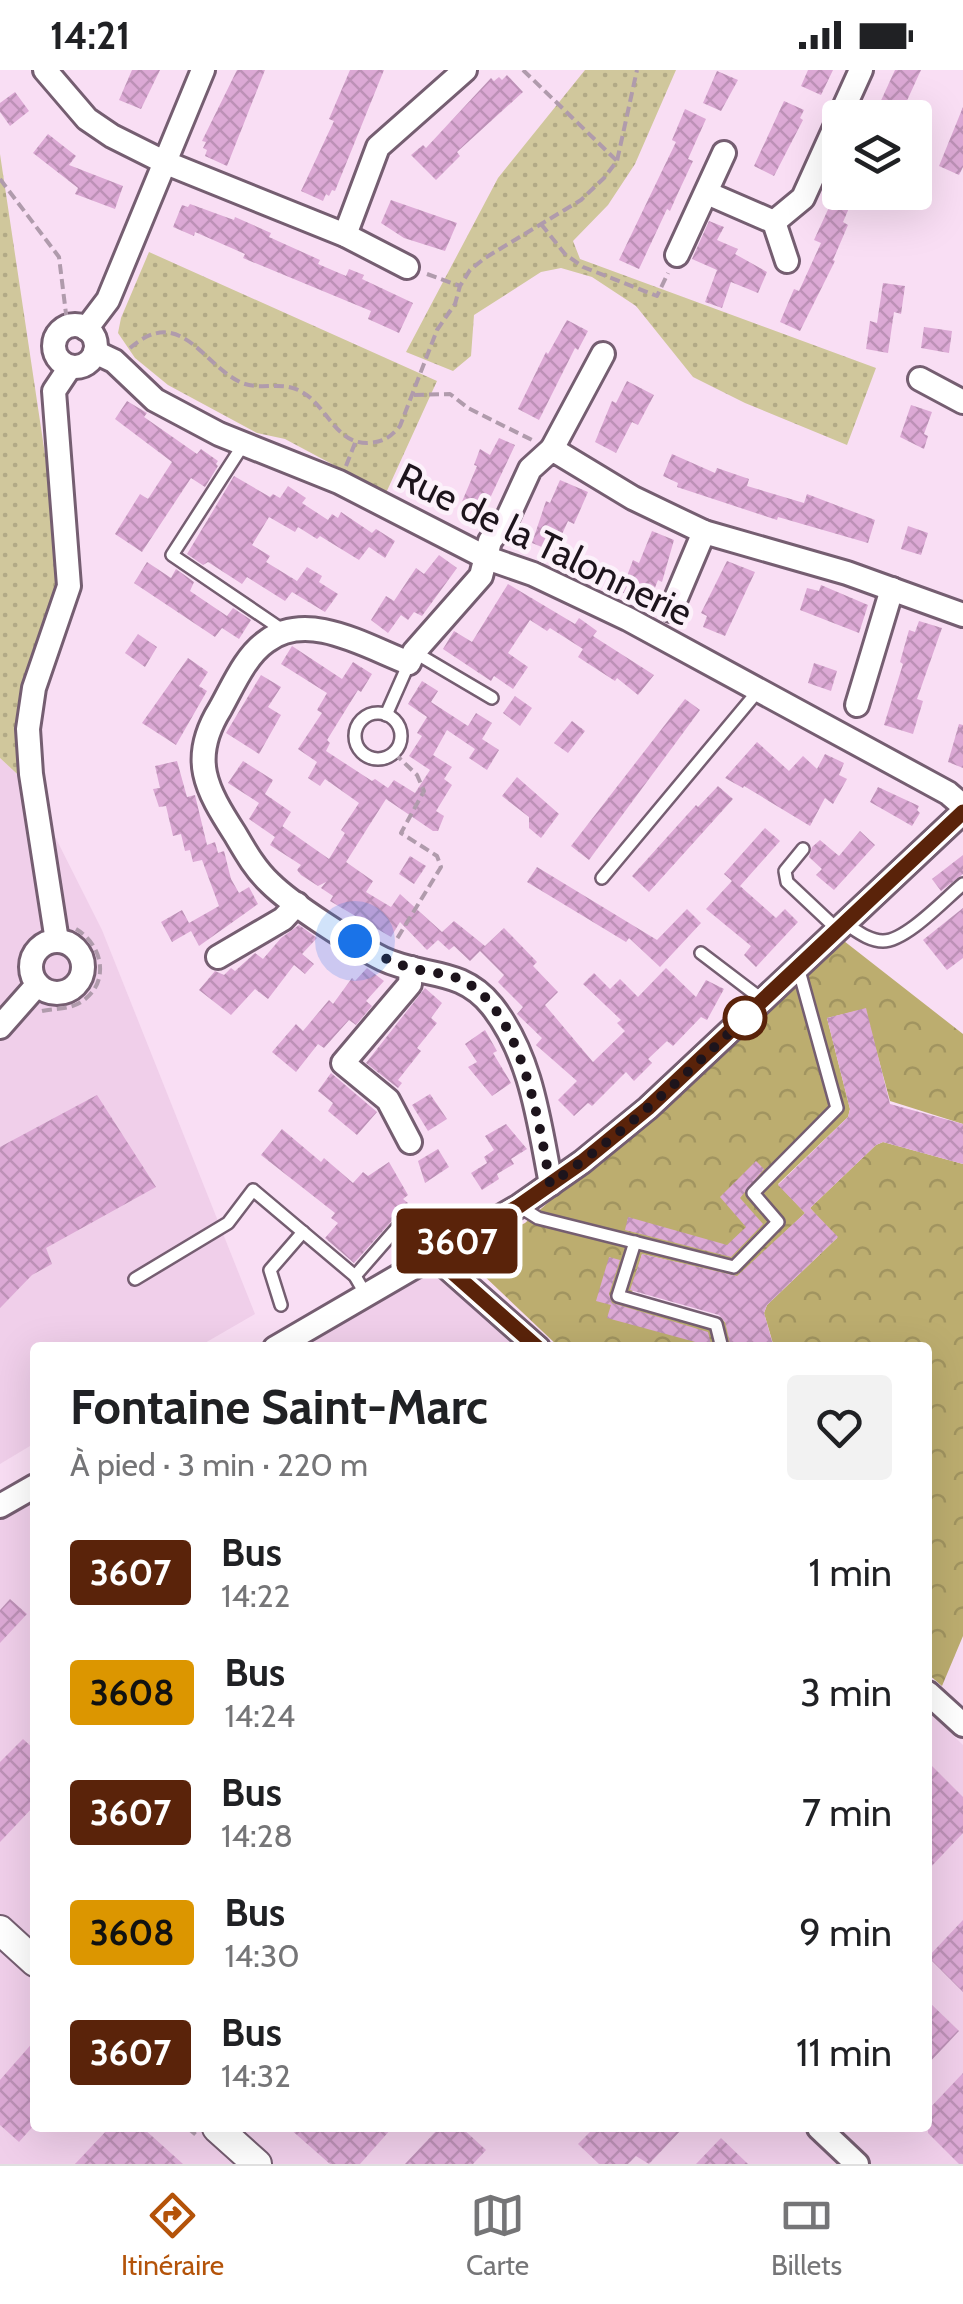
<!DOCTYPE html>
<html lang="fr">
<meta charset="utf-8">
<style>
body{margin:0;font-family:Cabin,sans-serif;background:#f2f2f2;color:#202124;height:100vh;display:flex;flex-direction:column;font-size:38px;white-space:nowrap}
*{box-sizing:border-box;margin:0}
p{font-size:32px;color:#757577}
.icon{flex:none;width:55px;height:55px;fill:none;stroke:currentColor;stroke-width:2;stroke-linecap:round;stroke-linejoin:round}
.map{position:relative;flex:1;overflow:hidden}
.drawer{position:absolute;left:30px;top:1272px;width:902px;height:790px;display:flex;flex-direction:column;background:#fff;border-radius:10px;box-shadow:0 10px 40px #0002}
.drawer>*{flex:none}
.badge{padding:0 20px;border-radius:8px;font-size:35px;line-height:65px}
.buttons{position:absolute;left:822px;top:30px;display:grid;gap:20px}
.buttons a{display:grid;place-items:center;width:110px;height:110px;border-radius:10px;background:#fff;box-shadow:0 10px 40px #0002;font-size:50px}
.you{position:absolute;width:50px;height:50px;margin:-25px;border:8px solid #fff;border-radius:50%;background:#1a73e8;box-shadow:0 0 0 15px #1a73e833}
.map>.badge{position:absolute;translate:-50% -50%;box-shadow:0 0 0 5px #fff}
.round{display:grid;place-items:center;flex:none;width:105px;height:105px;border-radius:10px;background:#f2f2f2}
.overview{display:flex;align-items:center;justify-content:space-between;height:170px;padding:0 40px}
h1{font-size:48px;font-weight:700;line-height:75px}
ul{padding:0;list-style:none}
li{display:flex;align-items:center;gap:30px;height:120px;padding:0 40px}
li div{flex:1}
li b{display:block;font-size:38px}
li em{font-style:normal}
li .badge{min-width:110px;font-weight:700;text-align:center}
.status{display:flex;justify-content:space-between;align-items:center;height:70px;padding:0 50px;background:#fff;direction:ltr}
.status svg{height:28px;fill:currentColor}
.menu{display:flex;justify-content:space-around;align-items:center;height:140px;border-top:2px solid #e0e0e0;background:#fff;font-size:28px;color:#757577}
.menu a{display:grid;justify-items:center;gap:5px}
.menu .selected{color:#b45309}
.map>svg:first-child{display:block}
.built{fill:#f0cfea}
.green{fill:url(#green-dots)}
.forest{fill:url(#forest-crowns)}
.building{fill:url(#building-cross-hatch)}
.lines{fill:none;stroke-linecap:round;stroke-linejoin:round}
.service-casing{stroke:#755e71;stroke-width:16}
.minor-casing{stroke:#755e71;stroke-width:28}
.tertiary-casing{stroke:#755e71;stroke-width:32}
.path{stroke:#b09bac;stroke-width:4;stroke-dasharray:10 5;stroke-linecap:butt}
.service{stroke:#fff;stroke-width:11}
.minor{stroke:#fff;stroke-width:22}
.tertiary{stroke:#fff;stroke-width:28}
.line-casing{stroke:#fff;stroke-width:22}
.line{stroke:#5a230a;stroke-width:15}
.walk{stroke:#1d141c;stroke-width:10;stroke-dasharray:0 18}
.stop-dot{fill:#fff;stroke:#5a230a;stroke-width:5}
.labels{text-anchor:middle;dominant-baseline:central;stroke-width:9;stroke-linejoin:round;paint-order:stroke}
.street-label{font-size:38px;fill:#1d141c;stroke:#fcf1fa}
</style>
<div class="status"><b>14:21</b><svg viewBox="0 0 49 12"><path d="M0 12V9h3v3zM5 12V6h3v6zM10 12V3h3v9zM15 12V0h3v12zM26 1h20v11H26zM47 4h2v5h-2z"/></svg></div>
<div class="map">
<svg width="963" height="2094" viewBox="0 0 963 2094">
<defs>
<pattern id="green-dots" width="8" height="8" patternUnits="userSpaceOnUse" patternTransform="scale(2.5)"><rect width="8" height="8" fill="#d0c79c"/><path d="M2 2h.1M6 6h.1" fill="none" stroke="#b2aa86" stroke-width="1.8" stroke-linecap="round"/></pattern>
<pattern id="forest-crowns" width="20" height="18" patternUnits="userSpaceOnUse" patternTransform="scale(2.5)"><rect width="20" height="18" fill="#bcad6f"/><path d="M2 6a3 3 0 1 1 6 0M12 15a3 3 0 1 1 6 0" fill="none" stroke="#a19460"/></pattern>
<pattern id="building-cross-hatch" width="8" height="8" patternUnits="userSpaceOnUse" patternTransform="scale(2.5)"><rect width="8" height="8" fill="#dca9d5"/><path d="M0 0l8 8M0 8l8-8" fill="none" stroke="#bc91b6"/></pattern>
</defs>
<rect width="100%" height="100%" fill="#f9def4"/>
<g class="built">
<polygon points="0,688 29,715 102,860 255,1244 198,1277 35,1278 35,1373 0,1394"/>
<polygon points="439,1187 536,1278 285,1278"/>
<polygon points="35,1424 35,2058 928,2058 928,1641 963,1675 963,2094 0,2094 0,1445"/>
</g>
<g class="green">
<polygon points="585,0 676,0 635,94 608,135 573,171 580,189 876,298 847,375 745,333 693,307 636,236 592,207 561,198 541,202 474,245 471,286 453,301 406,282 498,108"/>
<polygon points="0,84 65,518 23,629 29,715 0,688"/>
<polygon points="149,182 437,311 386,423 285,369 257,363 168,315 135,288 118,263 121,248"/>
</g>
<g class="forest">
<polygon points="844,871 963,964 963,1054 890,1031 865,939 827,948 850,1039 848,1047 778,1114 805,1143 738,1207 642,1184 632,1223 721,1248 726,1253 732,1277 559,1277 462,1185 525,1153"/>
<polygon points="883,1072 963,1094 963,1566 942,1616 928,1604 928,1278 774,1277 764,1243 767,1235 837,1168 810,1138 876,1075"/>
</g>
<g class="building">
<polygon points="132,0 160,0 141,39 119,30"/>
<polygon points="237,0 265,0 227,96 205,86 207,80 203,78 206,72 202,71"/>
<polygon points="350,0 384,0 335,121 332,120 329,126 326,124 323,131 301,121 334,51 329,49"/>
<polygon points="808,0 833,0 821,25 801,16"/>
<polygon points="895,0 921,0 899,48 873,48"/>
<polygon points="717,1 738,10 721,41 703,33"/>
<polygon points="507,5 523,22 457,82 460,86 436,110 411,85 423,75 426,78 491,8 494,11 499,7 502,10"/>
<polygon points="15,22 29,41 10,56 0,42 0,33"/>
<polygon points="784,31 804,40 800,48 803,50 774,106 754,96"/>
<polygon points="963,37 963,97 959,105 939,96"/>
<polygon points="685,39 706,49 688,89 693,91 678,123 670,141 667,139 639,199 619,190 676,72 672,70"/>
<polygon points="48,64 76,86 69,95 123,116 115,139 75,124 78,118 33,83"/>
<polygon points="836,122 856,122 843,152 848,155 833,190 835,191 800,261 780,252 794,219 799,221 821,173 814,170"/>
<polygon points="391,130 457,153 445,181 404,168 381,153"/>
<polygon points="190,134 234,150 235,147 271,163 269,167 320,190 318,194 346,206 349,199 364,205 362,209 413,233 399,263 368,249 371,241 243,188 245,184 195,162 194,166 173,157 182,135 188,137"/>
<polygon points="709,151 724,157 717,170 738,179 735,184 767,202 758,223 731,212 722,238 705,232 717,200 692,189"/>
<polygon points="883,213 905,216 901,244 894,242 888,283 866,279 870,251 877,253"/>
<polygon points="567,250 588,261 578,280 575,278 539,350 518,339 546,282 548,284"/>
<polygon points="924,257 952,261 949,283 921,278"/>
<polygon points="627,311 654,325 638,355 632,352 616,383 595,372 612,331 616,333"/>
<polygon points="127,331 147,343 144,347 197,384 201,379 218,391 216,394 218,396 205,417 191,408 142,482 115,464 140,424 148,429 172,392 115,349"/>
<polygon points="911,335 932,342 924,364 928,366 924,379 900,367"/>
<polygon points="499,368 515,375 483,443 461,434 477,396 474,395 480,379 490,385"/>
<polygon points="672,384 715,403 717,398 749,409 747,416 804,433 807,424 875,450 868,473 778,447 777,450 677,417 678,413 663,406"/>
<polygon points="234,406 270,427 273,424 280,428 288,416 306,428 302,433 328,450 332,444 338,448 341,442 372,463 376,459 395,471 385,488 369,477 359,490 320,466 317,469 298,457 295,462 269,447 252,475 270,486 266,492 297,511 307,497 322,506 319,512 338,524 325,542 292,522 285,531 247,507 242,514 208,492 203,495 187,484"/>
<polygon points="560,410 588,422 574,454 568,451 554,482 532,473 546,431 550,433"/>
<polygon points="908,456 928,463 921,485 901,479"/>
<polygon points="652,461 674,470 662,512 658,510 649,533 621,522 633,490 639,493"/>
<polygon points="439,485 457,498 422,546 414,542 408,550 401,545 388,563 371,550 386,526 394,531 416,498 424,504"/>
<polygon points="727,491 755,502 725,566 703,557 707,546 701,543"/>
<polygon points="147,492 171,508 176,499 194,512 190,521 227,546 233,538 251,550 239,569 222,558 215,567 134,513"/>
<polygon points="508,514 575,554 579,548 597,561 593,566 654,605 638,625 617,608 615,611 578,587 583,579 550,558 547,561 530,550 508,583 528,597 513,619 494,606 491,611 443,579 454,561 472,572"/>
<polygon points="821,515 868,535 859,563 800,540 807,518 819,521"/>
<polygon points="919,551 942,558 917,629 923,631 913,664 884,655 903,594 900,592 909,560 915,562"/>
<polygon points="138,564 157,577 145,597 125,583"/>
<polygon points="292,576 342,609 353,592 372,604 361,622 358,620 327,670 330,673 326,681 372,711 375,709 388,718 394,710 415,723 430,700 409,686 422,666 417,663 427,647 408,634 422,611 438,621 431,632 468,656 476,643 492,653 482,669 499,680 487,700 469,688 475,679 447,660 433,685 452,697 444,709 452,715 436,741 444,746 438,761 433,761 386,729 346,792 373,811 366,822 391,837 400,824 442,862 454,851 485,876 504,858 537,892 533,896 558,922 545,935 593,992 625,961 617,953 621,950 583,914 594,903 610,919 620,909 638,927 666,898 696,927 706,910 724,919 707,950 701,947 673,976 667,971 648,989 652,993 634,1011 626,1002 592,1036 588,1033 574,1046 558,1030 577,1011 536,975 542,968 517,944 523,937 498,912 504,905 480,881 470,891 454,876 449,880 438,870 427,880 400,852 391,867 330,831 333,826 321,818 326,812 318,816 301,805 297,800 301,795 270,775 275,767 249,749 259,733 228,713 243,691 273,710 265,724 291,742 277,765 282,756 329,789 345,763 341,760 359,733 325,709 320,716 308,708 317,692 298,679 322,643 317,640 327,623 281,594"/>
<polygon points="188,588 208,602 199,616 207,621 176,675 142,653"/>
<polygon points="814,593 837,601 831,621 808,613"/>
<polygon points="261,605 281,617 268,637 281,645 259,684 226,663"/>
<polygon points="515,626 532,638 520,656 503,643"/>
<polygon points="685,629 700,640 589,790 571,776"/>
<polygon points="572,651 585,661 568,683 554,673"/>
<polygon points="959,654 963,655 963,698 948,692"/>
<polygon points="757,672 789,701 803,686 817,699 825,684 844,693 839,705 847,709 833,734 825,728 810,756 744,716 743,718 725,708"/>
<polygon points="177,691 187,727 195,725 207,775 215,772 218,783 224,781 231,809 239,823 249,817 258,834 199,876 191,861 172,872 161,852 182,840 189,853 219,836 202,790 193,792 190,780 185,781 181,764 173,766 166,736 159,737 153,719 160,718 155,696"/>
<polygon points="517,707 559,744 541,768 529,758 529,747 502,726"/>
<polygon points="718,716 733,729 649,822 632,806 696,735 698,737"/>
<polygon points="878,717 919,736 917,740 920,743 912,756 870,732"/>
<polygon points="765,758 780,771 740,816 776,848 785,839 798,852 756,897 744,885 751,876 706,839 732,811 724,804"/>
<polygon points="860,761 875,775 834,820 816,805 822,799 809,787 812,777 820,770 839,786"/>
<polygon points="963,785 963,804 941,821 932,809"/>
<polygon points="410,786 426,796 414,814 399,804"/>
<polygon points="537,797 657,870 687,839 701,853 660,897 629,868 626,872 527,812"/>
<polygon points="963,838 963,888 947,900 923,870"/>
<polygon points="299,855 317,868 302,884 314,894 305,904 294,895 268,929 255,919 231,945 199,920 215,901 224,905 231,898 235,901 255,883 263,889 281,868"/>
<polygon points="367,898 384,911 366,931 372,936 356,955 349,950 324,978 318,974 296,1002 272,982 296,954 303,961 329,930 333,934 352,908 355,911"/>
<polygon points="425,918 442,933 431,948 437,953 417,978 421,981 398,1010 402,1013 398,1018 366,993"/>
<polygon points="866,938 890,1034 963,1054 963,1094 883,1072 876,1075 810,1138 838,1167 767,1235 764,1243 774,1278 731,1278 725,1252 719,1245 630,1220 642,1184 737,1206 805,1143 778,1115 848,1047 850,1039 827,948"/>
<polygon points="485,960 497,981 493,983 511,1013 492,1026 468,997 477,992 465,974"/>
<polygon points="331,1003 377,1042 357,1065 328,1041 333,1033 318,1021"/>
<polygon points="430,1024 447,1049 428,1061 412,1035"/>
<polygon points="97,1025 156,1117 46,1178 52,1194 32,1205 0,1238 0,1077"/>
<polygon points="506,1054 527,1079 511,1089 514,1094 497,1104 499,1109 482,1120 471,1103 487,1093 484,1087 494,1080 485,1066"/>
<polygon points="282,1059 321,1092 324,1088 353,1113 363,1102 368,1106 389,1092 408,1125 403,1129 408,1133 354,1193 325,1168 338,1153 331,1148 335,1143 261,1085"/>
<polygon points="438,1079 449,1097 425,1113 418,1091"/>
<polygon points="756,1091 764,1099 740,1128 763,1154 731,1187 625,1160 628,1147 727,1175 746,1157 720,1127"/>
<polygon points="609,1187 620,1190 609,1224 612,1233 708,1262 712,1278 700,1278 699,1273 607,1248 611,1235 596,1231"/>
<polygon points="10,1529 27,1544 0,1573 0,1540"/>
<polygon points="23,1669 35,1680 35,1735 0,1772 0,1692"/>
<polygon points="928,1692 963,1727 963,1763 928,1800"/>
<polygon points="963,1850 963,1922 928,1887"/>
<polygon points="928,1931 959,1961 928,1994"/>
<polygon points="35,1970 35,2054 19,2072 0,2055 0,2010"/>
<polygon points="963,2003 963,2094 959,2094 928,2063 928,2040"/>
<polygon points="109,2058 143,2058 183,2094 75,2094"/>
<polygon points="289,2058 392,2058 360,2094 330,2094"/>
<polygon points="439,2058 462,2058 486,2080 473,2094 405,2094"/>
<polygon points="594,2058 683,2058 649,2094 636,2086 628,2094 599,2094 578,2074"/>
<polygon points="721,2068 748,2094 696,2094"/>
</g>
<g class="lines">
<defs>
<g id="service">
<polyline points="243,375 172,485 284,561"/>
<polyline points="414,582 492,628"/>
<circle cx="378" cy="666" r="23"/>
<polyline points="386,645 409,593"/>
<polyline points="803,779 785,801 787,812 838,860"/>
<polyline points="602,808 758,621"/>
<path d="M846,854c11,7 23,17 37,17 23,0 62,-42 80,-57"/>
<polyline points="701,883 764,931"/>
<polyline points="519,1136 538,1148 734,1197 778,1152 753,1123 837,1038 798,897"/>
<polyline points="635,1172 618,1226 716,1254 722,1278"/>
<polyline points="355,1206 403,1151"/>
<polyline points="135,1209 228,1153 253,1120 355,1206 366,1225"/>
<polyline points="281,1235 270,1200 303,1162"/>
</g>
<g id="minor">
<polyline points="45,0 87,49 112,66 164,92 345,165 407,197"/>
<polyline points="707,123 774,152 787,191"/>
<polyline points="774,152 803,128 861,0"/>
<polyline points="345,165 378,77 465,0"/>
<polyline points="677,185 724,83"/>
<circle cx="75" cy="276" r="21"/>
<polyline points="86,259 108,230 203,0"/>
<polyline points="95,282 114,291 155,330 219,364 339,412 487,488 533,504 628,549 948,723 963,736"/>
<polyline points="920,309 963,332"/>
<polyline points="552,379 603,284"/>
<polyline points="671,540 704,462"/>
<polyline points="857,635 892,519"/>
<circle cx="57" cy="897" r="26"/>
<polyline points="57,871 31,704 28,659 34,618 69,516 54,321 70,297"/>
<polyline points="218,887 283,849 297,834"/>
<polyline points="0,957 37,915"/>
<polyline points="410,1072 388,1030 343,993 410,914 411,898"/>
<path d="M551,1114c-12,-61 -19,-127 -59,-178 -31,-39 -69,-28 -109,-47 -28,-14 -91,-54 -113,-76 -15,-14 -25,-32 -35,-49 -29,-45 -46,-75 -15,-125 13,-23 25,-53 47,-68 41,-31 100,6 142,22l5,-11 67,-76 9,-35 17,-22 23,-50 22,-20 81,49 71,34 143,41 116,42"/>
<polyline points="434,1186 538,1278"/>
<polyline points="275,1278 519,1136 582,1092 648,1038 963,742"/>
<polyline points="0,1436 35,1416"/>
<polyline points="928,1623 963,1655"/>
<polyline points="819,2058 857,2094"/>
</g>
<g id="tertiary">
<polyline points="0,1860 35,1892"/>
<polyline points="217,2058 257,2094"/>
</g>
</defs>
<use href="#service" class="service-casing"/>
<use href="#minor" class="minor-casing"/>
<use href="#tertiary" class="tertiary-casing"/>
<g class="path">
<polyline points="523,0 617,91"/>
<polyline points="0,109 59,187 67,252"/>
<polyline points="541,154 565,184 583,197 657,226 668,203"/>
<polyline points="427,204 460,216"/>
<path d="M130,278c51,-44 72,17 112,35 21,8 40,-3 60,9 25,14 33,51 65,51 16,-1 23,-5 33,-17l37,-96 18,-26 5,-18 10,-16 15,-12 96,-58 23,-22 13,-17 20,-91"/>
<polyline points="414,325 450,324 468,338 532,370"/>
<polyline points="346,396 355,373"/>
<polyline points="394,683 417,705 424,721 401,763 437,786 441,797 395,872"/>
<path d="M42,941c13,-3 26,-1 39,-9 30,-19 22,-57 -5,-73"/>
<polyline points="188,2058 196,2065"/>
</g>
<use href="#service" class="service"/>
<use href="#minor" class="minor"/>
<use href="#tertiary" class="tertiary"/>
</g>
<g class="lines">
<defs>
<polyline id="line" points="538,1278 434,1186 519,1136 582,1092 648,1038 963,742"/>
</defs>
<use href="#line" class="line-casing"/>
<use href="#line" class="line"/>
<path class="walk" d="M355,871c19,12 35,21 56,27 15,4 32,5 46,10 64,24 83,148 93,206 71,-48 133,-107 195,-166"/>
</g>
<circle class="stop-dot" cx="745" cy="948" r="20"/>
<g class="labels">
<g class="street-label">
<text transform="translate(545 474) rotate(26)">Rue de la Talonnerie</text>
</g>
</g>
</svg>
<div class="buttons">
<a><svg class="icon" aria-label="layers" viewBox="0 0 24 24"><path d="M12 4l9 5-9 5-9-5zM3 14l9 5 9-5"/></svg></a>
</div>
<div class="you" style="left:355px;top:871px"></div>
<b class="badge" style="left:457px;top:1171px;background:#5a230a;color:#fff">3607</b>
<section class="drawer">
<div class="overview"><div><h1>Fontaine Saint-Marc</h1><p>À pied · 3 min · 220 m</p></div><a class="round"><svg class="icon" aria-label="heart" viewBox="0 0 24 24"><path d="M12 20l-8-8c-3-5 5-10 8-4 3-6 11-1 8 4z"/></svg></a></div>
<ul>
<li><span class="badge" style="background:#5a230a;color:#fff">3607</span><div><b>Bus</b><p>14:22</p></div><em>1 min</em></li>
<li><span class="badge" style="background:#dc9600;color:#111">3608</span><div><b>Bus</b><p>14:24</p></div><em>3 min</em></li>
<li><span class="badge" style="background:#5a230a;color:#fff">3607</span><div><b>Bus</b><p>14:28</p></div><em>7 min</em></li>
<li><span class="badge" style="background:#dc9600;color:#111">3608</span><div><b>Bus</b><p>14:30</p></div><em>9 min</em></li>
<li><span class="badge" style="background:#5a230a;color:#fff">3607</span><div><b>Bus</b><p>14:32</p></div><em>11 min</em></li>
</ul>
</section>
</div>
<nav class="menu">
<a class="selected"><svg class="icon" aria-label="directions" viewBox="0 0 24 24"><path d="M12 3l9 9-9 9-9-9zM9 14v-3h6M13 9l2 2-2 2"/></svg>Itinéraire</a>
<a><svg class="icon" aria-label="map" viewBox="0 0 24 24"><path d="M3 6l6-2 6 2 6-2v14l-6 2-6-2-6 2zM9 4v14M15 6v14"/></svg>Carte</a>
<a><svg class="icon" aria-label="tickets" viewBox="0 0 24 24"><path d="M3 7h18v10H3zM15 7v10"/></svg>Billets</a>
</nav>
